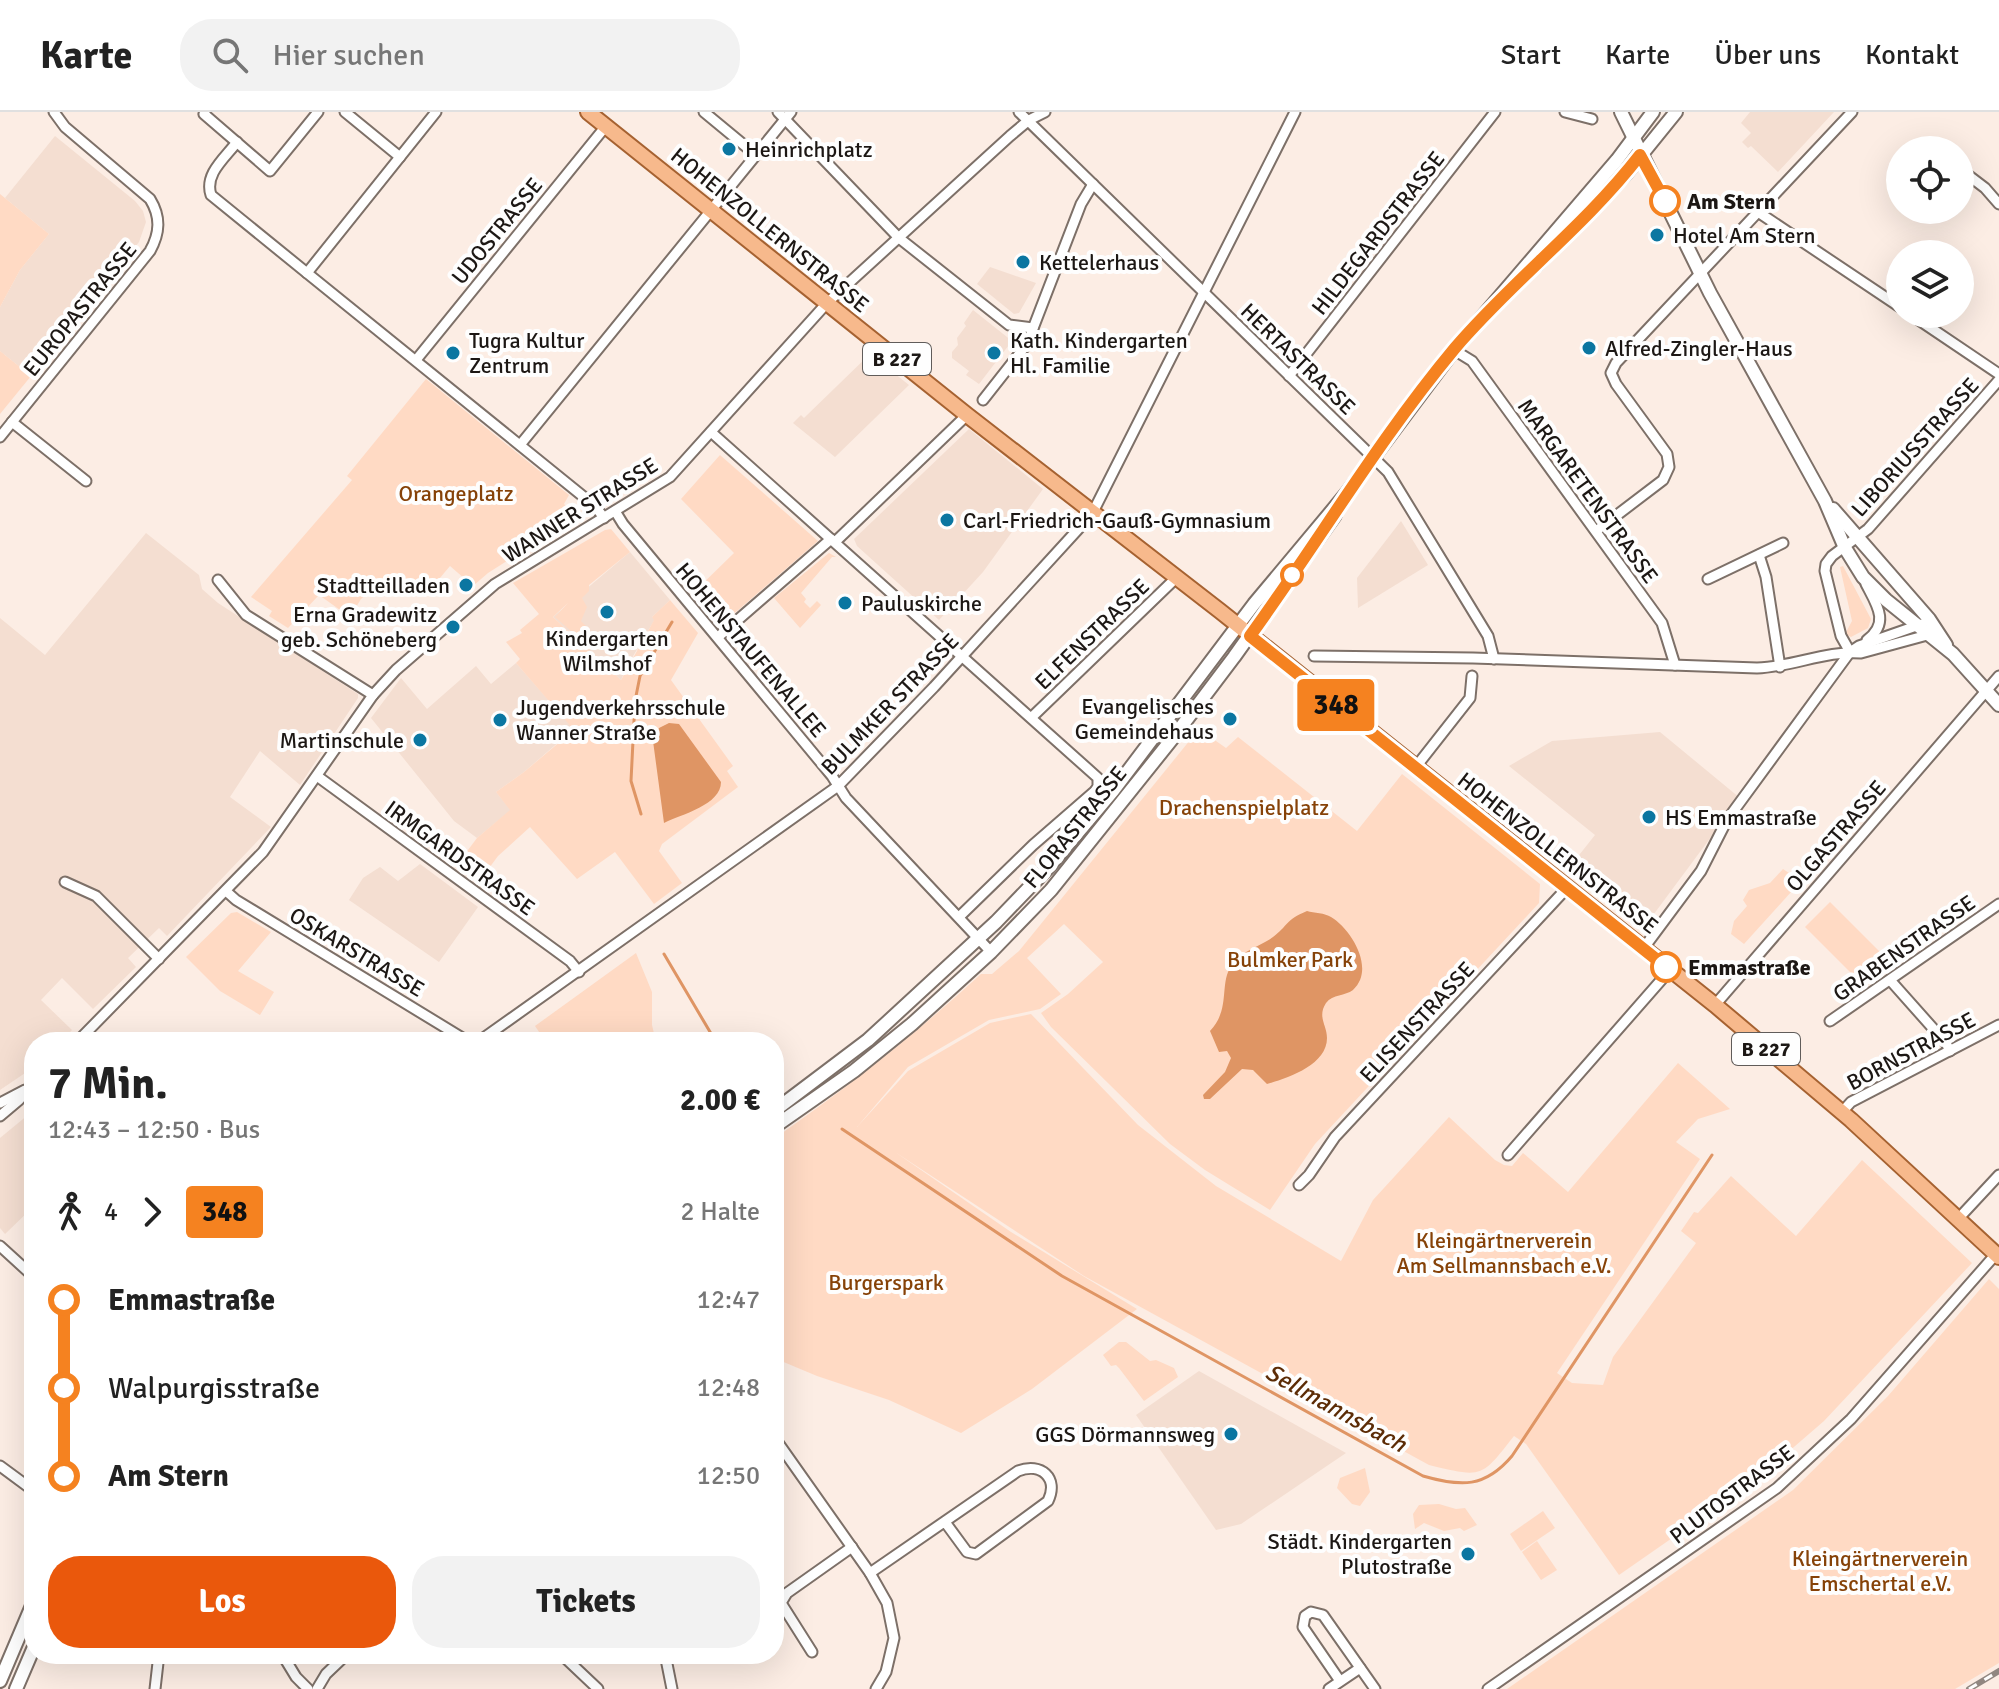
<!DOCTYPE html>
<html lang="de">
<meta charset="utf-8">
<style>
body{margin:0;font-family:Signika,sans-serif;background:#f2f2f2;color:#222;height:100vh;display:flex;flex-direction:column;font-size:30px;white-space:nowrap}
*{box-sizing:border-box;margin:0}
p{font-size:26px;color:#767676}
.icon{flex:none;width:44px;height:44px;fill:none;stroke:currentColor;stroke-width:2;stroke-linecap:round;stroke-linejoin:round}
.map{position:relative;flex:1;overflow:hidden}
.drawer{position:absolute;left:24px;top:920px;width:760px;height:632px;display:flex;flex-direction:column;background:#fff;border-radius:32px;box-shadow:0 8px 32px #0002}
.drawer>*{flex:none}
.badge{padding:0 16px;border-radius:6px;font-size:28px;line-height:52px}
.fabs{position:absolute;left:1886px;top:24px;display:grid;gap:16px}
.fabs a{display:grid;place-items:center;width:88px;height:88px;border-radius:50%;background:#fff;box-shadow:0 8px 32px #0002;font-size:40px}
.map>.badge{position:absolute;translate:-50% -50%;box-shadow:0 0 0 4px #fff}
.legs{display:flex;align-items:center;gap:12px;height:88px;padding:0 24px;font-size:26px}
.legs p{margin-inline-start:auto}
.headline{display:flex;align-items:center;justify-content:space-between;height:136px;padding:0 24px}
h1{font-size:44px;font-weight:700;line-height:60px}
.action{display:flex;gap:16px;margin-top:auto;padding:16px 24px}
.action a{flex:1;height:92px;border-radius:32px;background:#ea580c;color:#fff;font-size:32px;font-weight:700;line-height:92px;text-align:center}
.action a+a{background:#f2f2f2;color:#222}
ul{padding:0 24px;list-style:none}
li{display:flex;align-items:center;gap:28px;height:88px;font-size:30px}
li i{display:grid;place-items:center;width:12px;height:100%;margin:0 10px;background:currentColor}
li i::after{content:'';width:20px;height:20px;margin:-10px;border:6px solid;border-radius:50%;background:#fff}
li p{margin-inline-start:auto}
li:first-child i{background:linear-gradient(#0000 50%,currentColor 0)}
li:last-child i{background:linear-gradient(currentColor 50%,#0000 0)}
header{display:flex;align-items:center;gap:48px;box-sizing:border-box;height:112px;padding:0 40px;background:#fff;border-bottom:2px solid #e0e0e0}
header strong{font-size:38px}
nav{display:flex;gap:44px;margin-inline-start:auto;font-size:28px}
.search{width:560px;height:72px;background:#f2f2f2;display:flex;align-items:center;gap:20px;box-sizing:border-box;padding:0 28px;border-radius:32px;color:#767676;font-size:30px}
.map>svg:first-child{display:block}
.built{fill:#f4ded1}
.green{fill:#ffdac4}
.water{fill:#df9564}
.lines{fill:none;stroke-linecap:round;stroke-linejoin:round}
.stream{stroke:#df9564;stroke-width:3}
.street-casing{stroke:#7d7068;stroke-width:13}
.secondary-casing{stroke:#7d7068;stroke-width:16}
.primary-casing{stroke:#a66231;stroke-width:18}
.street{stroke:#fff;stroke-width:9}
.secondary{stroke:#fff;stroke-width:12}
.primary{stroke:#f7b98c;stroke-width:14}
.rail-casing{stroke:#918781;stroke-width:6}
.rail{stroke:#fefefe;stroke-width:3;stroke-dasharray:9;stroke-linecap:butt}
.line-1-casing{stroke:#fff;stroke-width:18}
.line-1{stroke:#f58220;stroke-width:12}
.poi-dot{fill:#0b76a1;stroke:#fefefe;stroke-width:3}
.stop-1-dot{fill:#fff;stroke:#f58220;stroke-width:4}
.labels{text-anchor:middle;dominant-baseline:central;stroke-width:8;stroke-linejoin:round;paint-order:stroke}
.shield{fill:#fefefe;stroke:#605c5a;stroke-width:2}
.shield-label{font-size:20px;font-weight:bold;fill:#1c1714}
.poi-label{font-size:22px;fill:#1c1714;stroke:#fefefe;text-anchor:start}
.stop-label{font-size:22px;font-weight:bold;fill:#1c1714;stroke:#fefefe;text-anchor:start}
.street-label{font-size:22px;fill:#1c1714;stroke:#fefefe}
.park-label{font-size:22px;fill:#864208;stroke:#fefefe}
.water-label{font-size:24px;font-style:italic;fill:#5c2c06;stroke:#fefefe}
</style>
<header>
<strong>Karte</strong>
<div class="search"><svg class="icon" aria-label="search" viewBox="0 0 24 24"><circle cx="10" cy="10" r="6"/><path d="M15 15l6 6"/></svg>Hier suchen</div>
<nav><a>Start</a><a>Karte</a><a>Über uns</a><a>Kontakt</a></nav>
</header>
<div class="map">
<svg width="1999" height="1577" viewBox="0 0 1999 1577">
<rect width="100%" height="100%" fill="#fcede4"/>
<g class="built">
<polygon points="1750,0 1834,0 1778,60 1751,34 1748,36 1742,30 1751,21 1741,11"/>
<polygon points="55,24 135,89 143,99 146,110 139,130 31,264 0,239 0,195 20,158 49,122 5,86"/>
<polygon points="990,155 1036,171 1019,201 1014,202 977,172"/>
<polygon points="973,198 1012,229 979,272 966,263 969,259 952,246 952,240 958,233 957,226 966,214 964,211"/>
<polygon points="870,242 909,273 835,345 793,311 801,303 804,306"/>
<polygon points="969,317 1043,377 983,460 939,508 857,434 854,427"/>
<polygon points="1401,409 1428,453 1358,496 1357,466"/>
<polygon points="146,421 199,463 202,477 218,491 358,582 358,586 300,673 260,639 230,685 271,715 167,824 159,816 128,846 136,855 93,897 62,866 41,888 72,918 61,930 34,930 34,955 0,978 0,506 45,543"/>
<polygon points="630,440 670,488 652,505 655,507 626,556 621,568 553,505"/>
<polygon points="516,551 574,617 524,660 496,680 511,698 477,726 454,709 371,606 401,566 427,597 476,554 491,572"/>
<polygon points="1660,620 1740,686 1645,814 1568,757 1595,723 1509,654 1552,629"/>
<polygon points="420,752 478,795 439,850 349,788 363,766 380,755 398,769"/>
<polygon points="34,998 34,1094 5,1122 0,1116 0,1026"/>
<polygon points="1199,1259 1346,1341 1241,1412 1216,1418 1136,1303"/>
</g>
<g class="green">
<polygon points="0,82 49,122 20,158 0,195"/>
<polygon points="0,239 31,264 0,302"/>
<polygon points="426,267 569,383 564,392 577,404 488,461 473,474 450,454 429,479 422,471 369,480 361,487 350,505 319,483 288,516 269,504 272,499 251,485 352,368 347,364"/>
<polygon points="720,343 818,429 722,512 718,512 692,482 734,441 681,387"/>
<polygon points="611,417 630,440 589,473 589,479 582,486 587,495 581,509 588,516 580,527 555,505 568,491 553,505 621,568 654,508 652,505 670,488 698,521 671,568 733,654 727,659 738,675 662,732 659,739 682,771 654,792 615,740 577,767 530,715 498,744 478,771 456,754 477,726 510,698 496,680 524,660 574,618 516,551 520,547 506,530 522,521 520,518 539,502 513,471 605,418"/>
<polygon points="829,441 836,445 832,445 801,481 806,487 804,490 810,496 817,489 821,493 800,516 774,486"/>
<polygon points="1843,454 1871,507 1868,516 1851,525 1845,522 1852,509 1840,455"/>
<path d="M1199,617l27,19 12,-11 119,94 45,-57 138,110 -1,19 -224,241 -45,66 -65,-40 -35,-26 -119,-117 -10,-14 27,-19 35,-32 -39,-38 -37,34 34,36 -21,15 -51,11 -81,47 -51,60 51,-56 82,-48 41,-9 107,111 78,61 125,75 32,-61 76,-83 46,43 9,5 8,1 11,-13 45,39 110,-129 52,46 -32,10 -22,23 24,17 -143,214 15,10 31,2 10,-28 83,-114 -15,-12 13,-19 4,1 33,-37 65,60 66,-76 110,103 -148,158 -67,58 -138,96 -93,-131 -12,-8c-33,42 -31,42 -85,29l-345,-189 -189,-124 116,80 126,77 -105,80 -71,44 -72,-33 -72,-24 -43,-18v-226l4,4c71,-50 139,-103 203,-162h11l27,-23z"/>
<polygon points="1783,757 1801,769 1744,832 1731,822 1734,809 1747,794 1743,788 1749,778 1770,771"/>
<polygon points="1830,790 1884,844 1859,869 1805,815"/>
<polygon points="237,800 271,820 238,859 274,880 260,903 220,879 186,845 231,801"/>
<polygon points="636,841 652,880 652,913 656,930 546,930 535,914"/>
<polygon points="1989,1167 1999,1177 1999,1551 1955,1577 1507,1577 1793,1378 1888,1284"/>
<polygon points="1119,1230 1126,1230 1150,1249 1156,1248 1174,1256 1178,1265 1144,1289 1119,1256 1116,1253 1111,1254 1103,1243"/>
<polygon points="1365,1356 1370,1380 1360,1394 1352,1392 1337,1376 1340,1366"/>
<polygon points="1439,1392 1456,1397 1465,1396 1477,1413 1464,1419 1460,1416 1444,1419 1424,1411 1415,1417 1413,1402 1419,1393"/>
<polygon points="1543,1399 1555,1416 1521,1439 1510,1422"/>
<polygon points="1537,1429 1557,1458 1541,1468 1522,1440"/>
</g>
<g class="water">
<path d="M669,611l10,1 42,58c0,23 -39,32 -57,41l-11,-82 6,-13z"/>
<path d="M1307,799c7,2 18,2 24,6 20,12 45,52 22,73 -8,6 -20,4 -27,13 -9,14 1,22 1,35 0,27 -39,40 -60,46l-14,-14 -11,-1 -32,30h-6l-1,-4 22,-23 6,-14 -4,-7 -8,1 -9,-21c21,-22 9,-46 21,-65 9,-15 29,-19 42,-29 15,-11 12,-17 34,-26z"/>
</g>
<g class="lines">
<g class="stream">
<polyline points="641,702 631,669 635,589 640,564 672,510"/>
<polyline points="664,842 716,930"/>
<path d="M842,1017l220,147 361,200c38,11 62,12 89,-20l200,-301"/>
</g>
<defs>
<g id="street">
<polyline points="205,0 204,2 270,59 318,0"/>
<polyline points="345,0 400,45"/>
<polyline points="704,0 756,43"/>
<polyline points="778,0 899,126 1009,213 1033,216"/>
<polyline points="1019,0 1388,360 1488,524 1494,547"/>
<polyline points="1565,0 1592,7"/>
<path d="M237,30c-12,16 -33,32 -26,53l96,78 129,-161"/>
<polyline points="1928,32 1936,38"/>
<polyline points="1960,57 1985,76 1999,92"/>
<polyline points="1758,100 1900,195"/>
<polyline points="307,161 595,394 604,406"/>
<polyline points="1910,202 1999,262"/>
<polyline points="1454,238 1472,249 1662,511 1675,553"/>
<polyline points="416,248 606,14"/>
<polyline points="1289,264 1495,0"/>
<polyline points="983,288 1027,232 1081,92 1093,72"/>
<polyline points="12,310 86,369"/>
<polyline points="711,320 1098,666 1098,675 1094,680 1033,733 959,805"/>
<path d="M0,325l150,-186c10,-18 11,-34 0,-52l-85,-72 -11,-15"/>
<polyline points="520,333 791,0"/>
<polyline points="615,399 623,412 832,664 846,686 991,840"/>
<polyline points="1596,419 1663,368 1669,355 1667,342 1616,272 1611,261 1616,251 1852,0"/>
<polyline points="835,430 967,303"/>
<polyline points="1759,443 1766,465 1780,555"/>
<polyline points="1708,467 1783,431"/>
<polyline points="218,468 246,503 373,583"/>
<path d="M1866,472c11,21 24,39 1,56"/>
<polyline points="718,525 831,427"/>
<polyline points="1850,540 1841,524 1825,459 1826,452 1832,444 1868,417 1999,268"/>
<path d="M1314,544l159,2 284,10c35,-1 70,-18 104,-15l70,-19"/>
<polyline points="1032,605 1176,466"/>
<polyline points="1415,656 1470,586 1472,564"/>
<polyline points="317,664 570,849 579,860"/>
<polyline points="65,770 96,784 159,847"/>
<polyline points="227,780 236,788 469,930"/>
<polyline points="1643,837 1701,759 1727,708 1850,540 1859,534 1922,512"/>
<polyline points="1890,868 1946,931 1950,939"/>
<polyline points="1715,893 1999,564"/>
<polyline points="1830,909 1999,792"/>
<polyline points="77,930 263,740 373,583 396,558 495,472 670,365 827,191 1010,24 1029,8 1045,0"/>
<polyline points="478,930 838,674 934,575 1092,402 1295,0"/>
<polyline points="0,991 25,978"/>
<polyline points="1842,1000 1851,990 1999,913"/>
<polyline points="0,1004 19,988 34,971"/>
<polyline points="1508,1043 1670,858"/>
<polyline points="1299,1073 1309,1063 1335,1025 1566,777"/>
<polyline points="1958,1107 1999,1063"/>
<polyline points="0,1134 34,1165"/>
<polyline points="774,1325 870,1461 887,1491 894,1526 886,1560 876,1577"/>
<polyline points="0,1354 34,1379"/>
<polyline points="774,1423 776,1426"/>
<path d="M870,1461l148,-102c23,-9 41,7 30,30l-72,53 -9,-2 -22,-30"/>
<polyline points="812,1540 781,1491 787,1481 852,1435"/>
<polyline points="282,1542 296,1565 308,1577"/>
<polyline points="561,1542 598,1577"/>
<polyline points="665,1542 672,1577"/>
<polyline points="1340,1569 1303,1515 1305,1504 1311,1500 1323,1503 1375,1577"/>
<polyline points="155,1577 159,1542"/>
<polyline points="317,1577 326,1562 347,1542"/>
<polyline points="1329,1577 1360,1556"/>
<polyline points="1488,1577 1777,1376 1851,1307 1996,1142"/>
</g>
<g id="secondary">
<polyline points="1621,0 1710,181 1825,389 1845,436 1863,465 1886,488 1953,542 1999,593"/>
<polyline points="1537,153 1625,63 1676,0"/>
<polyline points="1833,397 1929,507 1946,533"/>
<polyline points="774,999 868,928 996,810 1048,756 1113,679 1254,492 1346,382 1454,238 1617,48 1653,0"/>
<polyline points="774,1015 854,959 912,912 991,840 1051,778 1172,627 1234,545 1335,403"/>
<polyline points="0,1569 34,1489"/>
<polyline points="16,1577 34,1535"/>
</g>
<polyline id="primary" points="588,0 967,303 1220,499 1715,893 1851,1008 1999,1145"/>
</defs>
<use href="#street" class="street-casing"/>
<use href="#secondary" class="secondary-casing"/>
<use href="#primary" class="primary-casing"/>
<use href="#street" class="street"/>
<use href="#secondary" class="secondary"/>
<use href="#primary" class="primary"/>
<defs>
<polyline id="rail" points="1969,1577 1999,1559"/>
</defs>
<use href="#rail" class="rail-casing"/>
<use href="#rail" class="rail"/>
</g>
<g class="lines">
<defs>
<path id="line-1" d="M1665,89l-25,-46c-55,71 -127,125 -185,193 -76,91 -136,193 -205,288l416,331"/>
</defs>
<use href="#line-1" class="line-1-casing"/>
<use href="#line-1" class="line-1"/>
</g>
<g class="poi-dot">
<circle cx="729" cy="37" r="8"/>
<circle cx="1657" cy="123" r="8"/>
<circle cx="1023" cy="150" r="8"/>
<circle cx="1589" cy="236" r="8"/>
<circle cx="453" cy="241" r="8"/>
<circle cx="994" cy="241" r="8"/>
<circle cx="947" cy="408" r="8"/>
<circle cx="466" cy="473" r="8"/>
<circle cx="845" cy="491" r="8"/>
<circle cx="607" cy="500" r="8"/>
<circle cx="453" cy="515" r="8"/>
<circle cx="1230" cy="607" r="8"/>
<circle cx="500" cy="608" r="8"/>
<circle cx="420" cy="628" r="8"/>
<circle cx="1649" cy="705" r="8"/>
<circle cx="1231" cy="1322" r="8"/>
<circle cx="1468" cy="1442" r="8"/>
</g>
<g class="stop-1-dot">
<circle cx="1665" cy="89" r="14"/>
<circle cx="1292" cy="463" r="10"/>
<circle cx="1666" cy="855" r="14"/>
</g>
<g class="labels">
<g class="shield">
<rect x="863" y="231" width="68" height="32" rx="6"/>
<rect x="1732" y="921" width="68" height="32" rx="6"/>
</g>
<g class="shield-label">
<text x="897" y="247">B 227</text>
<text x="1766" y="937">B 227</text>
</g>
<g class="poi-label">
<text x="745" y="37">Heinrichplatz</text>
<text x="1673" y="123">Hotel Am Stern</text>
<text x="1039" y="150">Kettelerhaus</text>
<text x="469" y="228">Tugra Kultur<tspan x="469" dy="25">Zentrum</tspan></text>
<text x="1010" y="228">Kath. Kindergarten<tspan x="1010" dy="25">Hl. Familie</tspan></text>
<text x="1605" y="236">Alfred-Zingler-Haus</text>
<text x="963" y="408">Carl-Friedrich-Gauß-Gymnasium</text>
<text x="450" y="473" text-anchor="end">Stadtteilladen</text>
<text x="861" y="491">Pauluskirche</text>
<text x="437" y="502" text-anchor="end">Erna Gradewitz<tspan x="437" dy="25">geb. Schöneberg</tspan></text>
<text x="607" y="526" text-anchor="middle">Kindergarten<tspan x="607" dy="25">Wilmshof</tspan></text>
<text x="1214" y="594" text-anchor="end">Evangelisches<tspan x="1214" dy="25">Gemeindehaus</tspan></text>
<text x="516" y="595">Jugendverkehrsschule<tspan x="516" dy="25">Wanner Straße</tspan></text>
<text x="404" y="628" text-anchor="end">Martinschule</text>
<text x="1665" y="705">HS Emmastraße</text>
<text x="1215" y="1322" text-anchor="end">GGS Dörmannsweg</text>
<text x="1452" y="1429" text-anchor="end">Städt. Kindergarten<tspan x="1452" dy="25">Plutostraße</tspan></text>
</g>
<g class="stop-label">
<text x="1687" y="89">Am Stern</text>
<text x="1688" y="855">Emmastraße</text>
</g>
<g class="street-label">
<text transform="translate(770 118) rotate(39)">HOHENZOLLERNSTRASSE</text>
<text transform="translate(497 119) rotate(-51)">UDOSTRASSE</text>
<text transform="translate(1378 121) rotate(-52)">HILDEGARDSTRASSE</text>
<text transform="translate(80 197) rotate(-51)">EUROPASTRASSE</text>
<text transform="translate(1298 247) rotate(44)">HERTASTRASSE</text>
<text transform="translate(1915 335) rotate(-48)">LIBORIUSSTRASSE</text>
<text transform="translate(1588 379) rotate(54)">MARGARETENSTRASSE</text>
<text transform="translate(580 398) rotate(-32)">WANNER STRASSE</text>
<text transform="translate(1092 522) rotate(-44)">ELFENSTRASSE</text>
<text transform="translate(751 538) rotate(50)">HOHENSTAUFENALLEE</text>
<text transform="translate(890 592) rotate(-46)">BULMKER STRASSE</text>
<text transform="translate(1075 715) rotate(-51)">FLORASTRASSE</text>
<text transform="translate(1836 724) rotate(-49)">OLGASTRASSE</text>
<text transform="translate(1558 741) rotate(38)">HOHENZOLLERNSTRASSE</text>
<text transform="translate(460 746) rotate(36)">IRMGARDSTRASSE</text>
<text transform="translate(1904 836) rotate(-35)">GRABENSTRASSE</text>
<text transform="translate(357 840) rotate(31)">OSKARSTRASSE</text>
<text transform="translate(1417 910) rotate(-47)">ELISENSTRASSE</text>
<text transform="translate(1911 939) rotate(-28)">BORNSTRASSE</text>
<text transform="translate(1732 1382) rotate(-37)">PLUTOSTRASSE</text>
</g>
<g class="park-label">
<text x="456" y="381">Orangeplatz</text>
<text x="1244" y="695">Drachenspielplatz</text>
<text x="1290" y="847">Bulmker Park</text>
<text x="1504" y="1128">Kleingärtnerverein<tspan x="1504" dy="25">Am Sellmannsbach e.V.</tspan></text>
<text x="886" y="1170">Burgerspark</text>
<text x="1880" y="1446">Kleingärtnerverein<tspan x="1880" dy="25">Emschertal e.V.</tspan></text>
</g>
<g class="water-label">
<text transform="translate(1336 1296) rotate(29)">Sellmannsbach</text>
</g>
</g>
</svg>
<div class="fabs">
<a><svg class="icon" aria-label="locate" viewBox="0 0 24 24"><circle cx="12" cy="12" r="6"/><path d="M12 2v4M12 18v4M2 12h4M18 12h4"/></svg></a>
<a><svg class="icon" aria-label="layers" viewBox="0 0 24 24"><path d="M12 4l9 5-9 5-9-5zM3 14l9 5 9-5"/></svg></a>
</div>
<b class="badge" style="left:1336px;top:593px;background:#f58220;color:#111">348</b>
<section class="drawer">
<div class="headline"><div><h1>7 Min.</h1><p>12:43 – 12:50 · Bus</p></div><b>2.00 €</b></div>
<div class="legs"><svg class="icon" aria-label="walk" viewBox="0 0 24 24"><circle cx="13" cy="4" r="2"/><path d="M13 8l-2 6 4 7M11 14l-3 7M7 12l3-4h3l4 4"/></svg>4<svg class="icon" aria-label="forward" viewBox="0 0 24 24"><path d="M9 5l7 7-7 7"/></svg><b class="badge" style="background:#f58220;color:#111">348</b><p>2 Halte</p></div>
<ul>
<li><i style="color:#f58220"></i><b>Emmastraße</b><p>12:47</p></li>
<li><i style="color:#f58220"></i><span>Walpurgisstraße</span><p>12:48</p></li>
<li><i style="color:#f58220"></i><b>Am Stern</b><p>12:50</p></li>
</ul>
<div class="action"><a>Los</a><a>Tickets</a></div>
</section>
</div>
